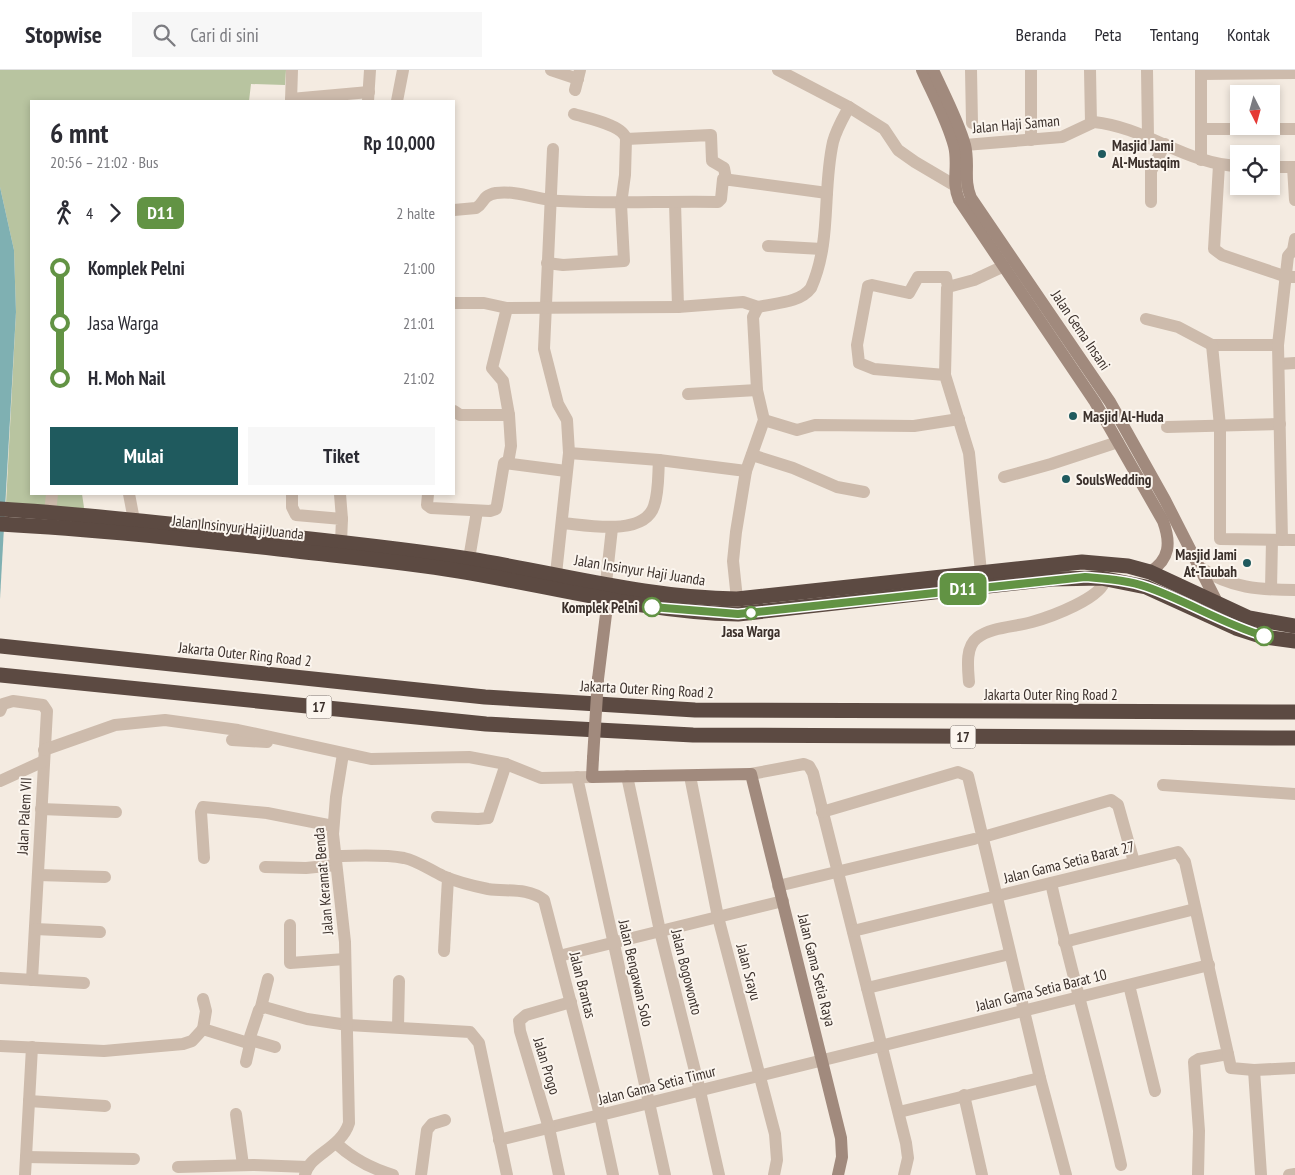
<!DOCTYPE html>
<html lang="id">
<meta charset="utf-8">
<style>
body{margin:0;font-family:"PT Sans Narrow",sans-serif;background:#f7f7f7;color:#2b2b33;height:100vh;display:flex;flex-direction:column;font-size:19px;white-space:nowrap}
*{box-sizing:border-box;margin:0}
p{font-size:16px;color:#7c7c81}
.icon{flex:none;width:28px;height:28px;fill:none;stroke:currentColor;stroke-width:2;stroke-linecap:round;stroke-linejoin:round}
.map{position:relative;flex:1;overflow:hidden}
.side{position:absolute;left:30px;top:30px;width:425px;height:395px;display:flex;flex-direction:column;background:#fff;border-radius:0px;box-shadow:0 2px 8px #0003}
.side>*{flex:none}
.badge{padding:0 10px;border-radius:8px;font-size:18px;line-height:32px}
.needle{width:32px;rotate:174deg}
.controls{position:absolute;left:1230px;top:15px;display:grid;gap:10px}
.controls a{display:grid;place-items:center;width:50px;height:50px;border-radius:0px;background:#fff;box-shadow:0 2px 8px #0003;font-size:25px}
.map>.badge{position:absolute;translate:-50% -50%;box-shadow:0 0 0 2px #fff}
.legs{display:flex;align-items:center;gap:8px;height:55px;padding:0 20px;font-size:16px}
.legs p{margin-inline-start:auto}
.head{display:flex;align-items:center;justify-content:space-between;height:85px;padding:0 20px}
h1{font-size:28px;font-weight:700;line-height:38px}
.button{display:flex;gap:10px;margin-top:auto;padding:10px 20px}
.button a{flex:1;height:58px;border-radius:0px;background:#1f5a5e;color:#fff;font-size:20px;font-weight:700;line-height:58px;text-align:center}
.button a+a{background:#f7f7f7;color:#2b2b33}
ul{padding:0 20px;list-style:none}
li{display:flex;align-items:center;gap:18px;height:55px;font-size:19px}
li i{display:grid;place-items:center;width:8px;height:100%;margin:0 6px;background:currentColor}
li i::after{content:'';width:12px;height:12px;margin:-6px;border:4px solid;border-radius:50%;background:#fff}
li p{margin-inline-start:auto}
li:first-child i{background:linear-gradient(#0000 50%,currentColor 0)}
li:last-child i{background:linear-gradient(currentColor 50%,#0000 0)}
header{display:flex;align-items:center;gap:30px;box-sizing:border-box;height:70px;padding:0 25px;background:#fff;border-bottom:1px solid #e1e1e2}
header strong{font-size:24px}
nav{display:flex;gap:28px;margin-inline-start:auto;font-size:18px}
.search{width:350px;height:45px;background:#f7f7f7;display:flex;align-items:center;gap:12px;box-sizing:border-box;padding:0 18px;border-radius:0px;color:#7c7c81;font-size:19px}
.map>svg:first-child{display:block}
.green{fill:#b8c4a0}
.water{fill:#7fb0b2}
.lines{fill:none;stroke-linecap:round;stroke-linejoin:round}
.street{stroke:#cdbbac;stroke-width:12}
.secondary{stroke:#a18a7d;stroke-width:12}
.highway{stroke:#5c4a42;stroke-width:15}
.secondary-bridge{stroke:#a18a7d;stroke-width:12}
.line-1-casing{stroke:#fff;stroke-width:11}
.line-1{stroke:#629344;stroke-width:8}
.poi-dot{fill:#1f5a5e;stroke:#fbf5ee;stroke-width:2}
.stop-1-dot{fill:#fff;stroke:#629344;stroke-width:2.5}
.labels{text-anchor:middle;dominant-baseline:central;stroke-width:4;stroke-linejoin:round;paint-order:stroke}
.shield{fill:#fbf5ee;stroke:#756b66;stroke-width:1}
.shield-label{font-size:14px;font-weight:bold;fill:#3b302b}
.street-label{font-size:15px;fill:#3b302b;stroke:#fbf5ee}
.poi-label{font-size:15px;font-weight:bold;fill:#3b302b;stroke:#fbf5ee;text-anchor:start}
.stop-label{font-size:15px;font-weight:bold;fill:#3b302b;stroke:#fbf5ee;text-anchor:end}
</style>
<header>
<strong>Stopwise</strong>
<div class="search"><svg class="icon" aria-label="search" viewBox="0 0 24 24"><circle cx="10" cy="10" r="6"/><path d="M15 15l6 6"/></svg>Cari di sini</div>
<nav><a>Beranda</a><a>Peta</a><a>Tentang</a><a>Kontak</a></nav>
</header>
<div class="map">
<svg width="1295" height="1105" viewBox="0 0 1295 1105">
<rect width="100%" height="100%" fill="#f4ebe1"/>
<polygon class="green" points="0,0 286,0 285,15 251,14 249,31 31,31 31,424 82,424 85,444 6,434 16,242 14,180 0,117"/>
<polygon class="water" points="0,117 14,180 16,242 0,529"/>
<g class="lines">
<g class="street">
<polyline points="551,0 578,9"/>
<polyline points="778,0 849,37 884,59 898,80 915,92 954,115 963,115"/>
<polyline points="971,0 972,53"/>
<polyline points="1031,0 1031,70"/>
<polyline points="1090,0 1091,53"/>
<polyline points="1147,0 1148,67"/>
<polyline points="1201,0 1201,90"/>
<polyline points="1201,4 1295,3"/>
<polyline points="575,20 580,0"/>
<polyline points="291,29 369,22"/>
<polyline points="291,31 292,0"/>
<polyline points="368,31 370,0"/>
<polyline points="397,31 403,0"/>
<path d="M574,44c13,4 50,11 52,25"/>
<polyline points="1201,59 1295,59"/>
<path d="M965,75l97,-8 32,-15c51,5 94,43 145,44"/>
<polyline points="553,79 544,279 558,334 567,350 569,383 556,504"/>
<polyline points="1219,95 1214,179 1222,185 1287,207 1294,207"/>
<polyline points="1271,97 1295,97"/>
<polyline points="1293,97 1295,130"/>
<polyline points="675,132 678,237 743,232 758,237"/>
<polyline points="1151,132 1151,101 1165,74"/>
<path d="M454,140l22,-2c9,-5 5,-12 20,-15 21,-3 43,7 64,8 53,3 105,0 158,1l3,-3 2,-20 104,14"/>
<polyline points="768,176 822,179"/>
<polyline points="547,193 563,195 624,191 621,134 625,105 626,69 711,65 712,91 724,98 726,109"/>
<polyline points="948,217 974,210 1004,196"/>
<polyline points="454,233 484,233 507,238 678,237"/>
<polyline points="507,238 492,298 503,311 509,345"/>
<polyline points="1146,249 1178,257 1212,275 1278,275"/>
<polyline points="1212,275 1220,356 1220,469 1295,470"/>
<polyline points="1279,294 1295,293"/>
<polyline points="945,305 874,299 859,293 857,275 868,216 872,215 909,223 918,207 946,207 948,217 947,218 945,305 969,383 981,502"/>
<polyline points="688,324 757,320"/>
<polyline points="454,341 460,345 509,345 511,376 508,393"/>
<polyline points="764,350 797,360 815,355 914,356 959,349"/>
<polyline points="1167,357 1280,354"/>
<polyline points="569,383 659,390 746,401"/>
<polyline points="752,385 793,398 837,417 864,422"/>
<polyline points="1004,407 1051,394 1118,372"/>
<polyline points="129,424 134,450"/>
<polyline points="292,424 292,437 296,445 342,449 341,472"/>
<polyline points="340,424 342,449"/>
<polyline points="428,424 427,435 431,438 490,441 496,439 497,435 504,393 566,401"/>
<polyline points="50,443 52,424"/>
<path d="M562,453c24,2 82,14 92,-17 5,-14 4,-32 5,-46"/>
<polyline points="1282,470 1278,275 1288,186 1293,180 1295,169"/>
<polyline points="469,489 477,441"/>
<path d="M1201,498c29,20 59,22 94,22"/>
<polyline points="606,513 612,458"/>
<polyline points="1271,519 1272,470"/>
<path d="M737,529l-4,-38 3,-29 10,-61 18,-51 -7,-30 -4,-73 5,-10c17,-4 42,-4 53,-19 21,-47 11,-97 22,-146 3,-12 10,-24 16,-35"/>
<path d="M969,612c-1,-13 -4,-35 8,-44 14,-11 38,-11 55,-16 18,-5 71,-24 73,-43"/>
<polyline points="0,641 3,634 13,631 43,635 47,641 32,910"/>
<polyline points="232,670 267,672"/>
<polyline points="44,680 115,655 165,650 238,660 371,689 469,687 506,694 541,708 592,707"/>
<polyline points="751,704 804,694 809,696 813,703 906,1073 908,1088 904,1105"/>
<polyline points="627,706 660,861 700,1021 719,1105"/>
<polyline points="690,706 718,847 775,1064 777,1090 774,1105"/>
<polyline points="577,707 665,1105"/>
<polyline points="0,711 44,691"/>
<polyline points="1163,715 1295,724"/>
<polyline points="41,739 116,742"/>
<polyline points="822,742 958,702 968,706 1040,1008 1066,1105"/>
<polyline points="437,747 478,749 488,748 506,694"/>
<polyline points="983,767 1111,730 1118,735 1134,792"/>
<path d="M335,786c23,0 47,-2 69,2 14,3 26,12 39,18 14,6 30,10 45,13 18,3 39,-2 56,11l56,215 13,60"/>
<polyline points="204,788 201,742 203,737 267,743 333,756"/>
<polyline points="265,797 306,798 336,795"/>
<polyline points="38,805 105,807"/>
<path d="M1051,813c21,94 49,187 70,282"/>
<polyline points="778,816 974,769"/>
<polyline points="290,855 290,893 345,889"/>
<polyline points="35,859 100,862"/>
<polyline points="853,861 1178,782 1185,792 1228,984 1199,989 1194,992 1199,1061 1198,1105"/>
<polyline points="1064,872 1195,839"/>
<polyline points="444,881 448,808"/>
<polyline points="559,886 783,831"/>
<polyline points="0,908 84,913"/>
<polyline points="1129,915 1155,1021"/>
<polyline points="867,918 1010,884"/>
<polyline points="261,937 268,909"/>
<polyline points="398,957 399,911"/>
<polyline points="203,959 248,973 259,940 264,937 307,949 348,955 470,962 479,973 507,1105"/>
<polyline points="203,959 206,941 203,929"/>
<polyline points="0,976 104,981 183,974 192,971 203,959"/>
<polyline points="1228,984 1231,998 1254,1000"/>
<polyline points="246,992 251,970 275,977"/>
<polyline points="964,1025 982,1105"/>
<polyline points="29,1031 105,1036"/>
<polyline points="899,1042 1040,1008"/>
<polyline points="236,1044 243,1095"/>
<polyline points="499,1070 1209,895"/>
<path d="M337,1074c15,14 36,25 56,31"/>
<polyline points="26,1087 134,1089"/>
<polyline points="178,1097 253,1095 308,1097"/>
<polyline points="25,1105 32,977"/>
<path d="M305,1105c3,-20 36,-26 44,-52l-4,-181 -12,-108 3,-37 7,-43"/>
<polyline points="421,1105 427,1060 432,1054 445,1050"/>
<polyline points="559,1105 549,1058 520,961 519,951 526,945 571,932"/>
<polyline points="1261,1105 1254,1000 1295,998"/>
<polyline points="1289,1105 1295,1104"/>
</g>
<g class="secondary">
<path d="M922,0c11,25 25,50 32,76 5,19 -3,36 5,54l136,202 68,119c8,22 7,38 -13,51"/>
<path d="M933,0c11,24 25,50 32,75 5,20 -2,34 6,53l139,204 55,98 54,106"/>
<polyline points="598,609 608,528"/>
<polyline points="593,688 592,707 751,704 841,1068 842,1087 838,1105"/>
</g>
<g class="highway">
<path d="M0,439c85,5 170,15 255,24 72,8 143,15 214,26 89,14 177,39 268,40l345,-37 46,4 22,6 99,46 46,8"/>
<path d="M0,454c93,5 186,15 279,25 60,7 120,12 180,22 92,15 185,41 279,43l314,-35 49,-1 45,9 90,41 28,9 31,4"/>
<polyline points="0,576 485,627 695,640 1295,642"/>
<polyline points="0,605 486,654 693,665 1295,668"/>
</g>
<polyline class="secondary-bridge" points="593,688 598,609"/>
</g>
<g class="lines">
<defs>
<path id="line-1" d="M652,537l86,7 347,-37c21,2 42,3 62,10 40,14 76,37 117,49"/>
</defs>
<use href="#line-1" class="line-1-casing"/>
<use href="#line-1" class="line-1"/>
</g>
<g class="poi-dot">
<circle cx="1102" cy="84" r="5"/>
<circle cx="1073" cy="346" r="5"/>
<circle cx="1066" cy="409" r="5"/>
<circle cx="1247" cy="493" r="5"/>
</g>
<g class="stop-1-dot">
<circle cx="652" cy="537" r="9"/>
<circle cx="751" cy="543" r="6"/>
<circle cx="1264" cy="566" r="9"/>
</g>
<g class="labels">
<g class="shield">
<rect x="306.5" y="625.5" width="25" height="23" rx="4"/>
<rect x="950.5" y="655.5" width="25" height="23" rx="4"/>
</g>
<g class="shield-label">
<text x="319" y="637">17</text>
<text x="963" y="667">17</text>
</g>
<g class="street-label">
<text transform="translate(1016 54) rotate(-5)">Jalan Haji Saman</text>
<text transform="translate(1081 260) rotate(56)">Jalan Gema Insani</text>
<text transform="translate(238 457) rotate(6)">Jalan Insinyur Haji Juanda</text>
<text transform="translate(640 500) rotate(9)">Jalan Insinyur Haji Juanda</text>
<text transform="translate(245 584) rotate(6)">Jakarta Outer Ring Road 2</text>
<text transform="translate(647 619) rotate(3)">Jakarta Outer Ring Road 2</text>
<text x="1051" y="624">Jakarta Outer Ring Road 2</text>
<text transform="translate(24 746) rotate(-87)">Jalan Palem VII</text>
<text transform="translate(1069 792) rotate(-14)">Jalan Gama Setia Barat 27</text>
<text transform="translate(323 811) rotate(-95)">Jalan Keramat Benda</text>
<text transform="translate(817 900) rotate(76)">Jalan Gama Setia Raya</text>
<text transform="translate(687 902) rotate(76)">Jalan Bogowonto</text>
<text transform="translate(749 902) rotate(75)">Jalan Srayu</text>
<text transform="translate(636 903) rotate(77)">Jalan Bengawan Solo</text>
<text transform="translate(583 915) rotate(76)">Jalan Brantas</text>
<text transform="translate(1041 920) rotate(-14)">Jalan Gama Setia Barat 10</text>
<text transform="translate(547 996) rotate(73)">Jalan Progo</text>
<text transform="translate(657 1015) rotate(-14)">Jalan Gama Setia Timur</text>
</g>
<g class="poi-label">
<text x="1112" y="75">Masjid Jami<tspan x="1112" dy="17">Al-Mustaqim</tspan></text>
<text x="1083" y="346">Masjid Al-Huda</text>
<text x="1076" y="409">SoulsWedding</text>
<text x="1237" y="484" text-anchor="end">Masjid Jami<tspan x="1237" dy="17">At-Taubah</tspan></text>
</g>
<g class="stop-label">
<text x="638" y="537">Komplek Pelni</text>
<text x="751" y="561" text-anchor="middle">Jasa Warga</text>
</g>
</g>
</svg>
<div class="controls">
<a><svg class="needle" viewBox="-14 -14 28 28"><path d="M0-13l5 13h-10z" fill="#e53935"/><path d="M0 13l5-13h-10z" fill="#7c7c81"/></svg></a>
<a><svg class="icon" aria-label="locate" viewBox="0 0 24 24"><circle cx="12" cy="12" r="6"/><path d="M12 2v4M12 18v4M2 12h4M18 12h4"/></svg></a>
</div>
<b class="badge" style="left:963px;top:519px;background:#629344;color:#fff">D11</b>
<section class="side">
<div class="head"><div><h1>6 mnt</h1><p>20:56 – 21:02 · Bus</p></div><b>Rp 10,000</b></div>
<div class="legs"><svg class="icon" aria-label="walk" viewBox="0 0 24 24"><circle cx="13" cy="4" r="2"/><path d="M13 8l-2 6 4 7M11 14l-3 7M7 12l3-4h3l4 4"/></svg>4<svg class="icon" aria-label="forward" viewBox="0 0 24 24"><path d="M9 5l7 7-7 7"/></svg><b class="badge" style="background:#629344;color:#fff">D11</b><p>2 halte</p></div>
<ul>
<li><i style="color:#629344"></i><b>Komplek Pelni</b><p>21:00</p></li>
<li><i style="color:#629344"></i><span>Jasa Warga</span><p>21:01</p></li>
<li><i style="color:#629344"></i><b>H. Moh Nail</b><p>21:02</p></li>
</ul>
<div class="button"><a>Mulai</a><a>Tiket</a></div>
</section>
</div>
